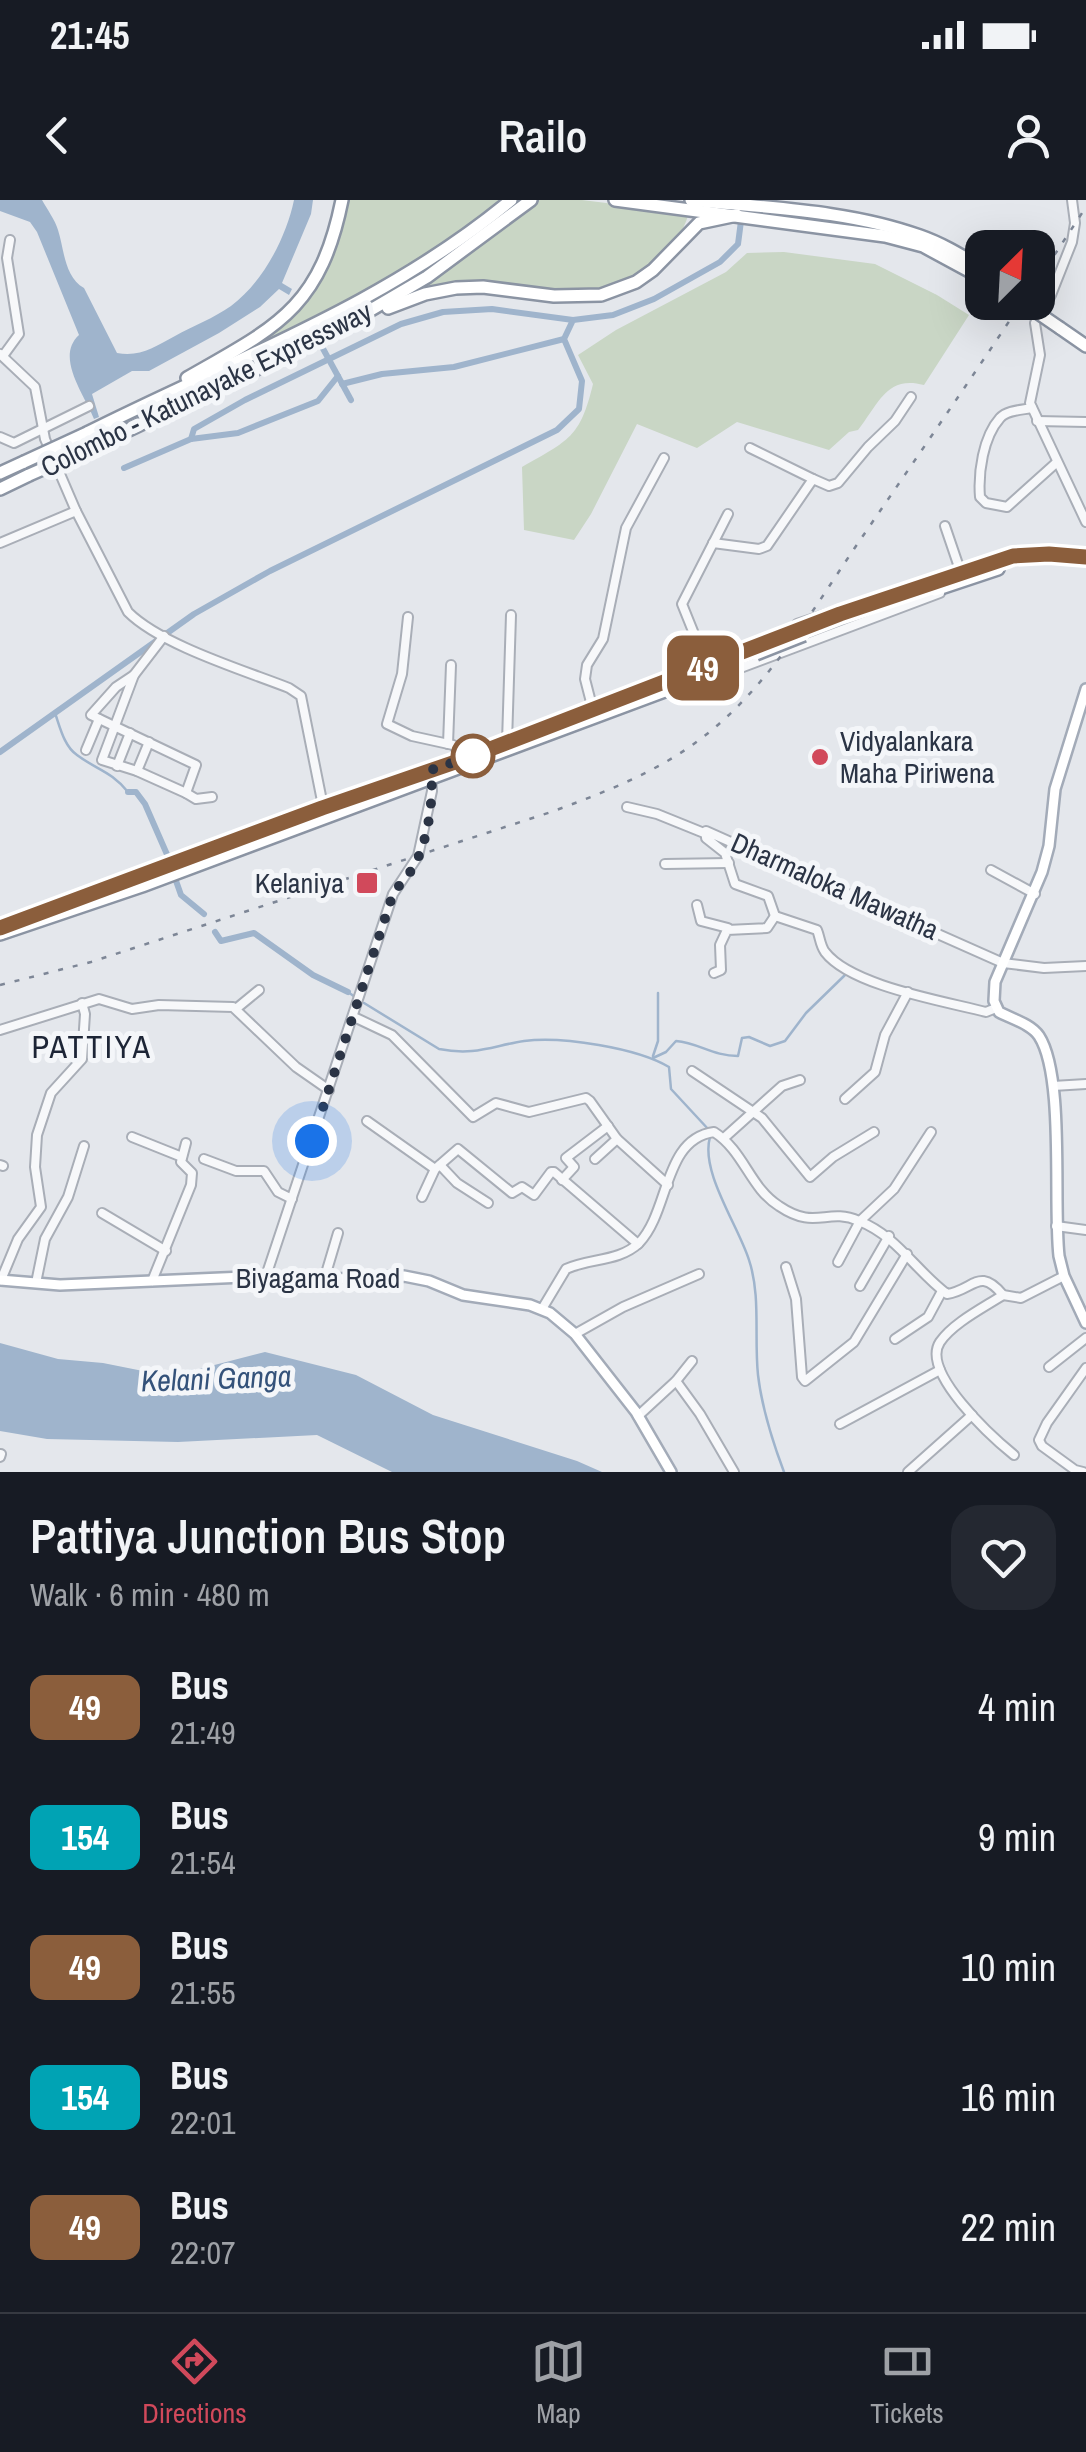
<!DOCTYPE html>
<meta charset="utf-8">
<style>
body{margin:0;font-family:"Archivo Narrow",sans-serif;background:#242831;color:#f1f3f6;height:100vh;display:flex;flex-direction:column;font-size:38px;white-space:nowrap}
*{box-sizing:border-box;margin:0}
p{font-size:32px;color:#9ea1a6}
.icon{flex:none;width:55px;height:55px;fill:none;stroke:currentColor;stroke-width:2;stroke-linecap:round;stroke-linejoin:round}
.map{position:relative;height:1272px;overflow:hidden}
.panel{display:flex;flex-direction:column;background:#171b24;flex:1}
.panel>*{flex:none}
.badge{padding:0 20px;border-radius:15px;font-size:35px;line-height:65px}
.needle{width:65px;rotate:24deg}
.controls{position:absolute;left:965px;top:30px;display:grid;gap:20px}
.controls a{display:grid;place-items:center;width:90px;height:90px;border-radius:20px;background:#171b24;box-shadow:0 10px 40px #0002;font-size:50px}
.you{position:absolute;width:50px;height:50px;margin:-25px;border:8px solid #fff;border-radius:50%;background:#1a73e8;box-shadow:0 0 0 15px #1a73e833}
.map>.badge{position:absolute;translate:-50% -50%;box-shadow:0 0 0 5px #fff}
.round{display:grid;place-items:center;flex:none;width:105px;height:105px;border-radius:30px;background:#242831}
.overview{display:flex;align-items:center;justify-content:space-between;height:170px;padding:0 30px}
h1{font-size:48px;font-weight:600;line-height:75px}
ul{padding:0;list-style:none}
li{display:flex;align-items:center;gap:30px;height:130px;padding:0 30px}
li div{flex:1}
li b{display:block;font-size:38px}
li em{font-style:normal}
li .badge{min-width:110px;font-weight:700;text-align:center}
.status{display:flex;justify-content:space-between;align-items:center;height:70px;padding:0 50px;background:#171b24;direction:ltr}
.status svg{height:28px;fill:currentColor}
header{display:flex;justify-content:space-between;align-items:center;height:130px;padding:0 30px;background:#171b24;font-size:45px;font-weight:600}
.dock{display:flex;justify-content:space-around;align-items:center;height:140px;border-top:2px solid #363941;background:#171b24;font-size:28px;color:#9ea1a6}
.dock a{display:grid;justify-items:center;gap:5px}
.dock .on{color:#d1495b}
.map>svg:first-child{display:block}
.green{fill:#c9d6c5}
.water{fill:#9fb4cc}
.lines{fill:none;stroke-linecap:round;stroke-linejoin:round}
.stream{stroke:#9fb4cc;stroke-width:2.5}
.canal{stroke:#9fb4cc;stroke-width:6}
.minor-casing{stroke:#a9aeb7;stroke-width:12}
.major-casing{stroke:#a3abb8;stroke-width:14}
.highway-casing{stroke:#8b94a3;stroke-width:16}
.minor{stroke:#f7f8fa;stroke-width:8}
.major{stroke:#fff;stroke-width:9}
.highway{stroke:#fff;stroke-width:11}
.rail{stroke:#7d8696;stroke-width:2.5;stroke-dasharray:5 10;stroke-linecap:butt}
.highway-bridge-casing{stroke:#8b94a3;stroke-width:16;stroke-linecap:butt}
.highway-bridge{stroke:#fff;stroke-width:11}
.line-casing{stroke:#fff;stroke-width:22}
.line{stroke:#8b5e3c;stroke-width:15}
.walk{stroke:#2b3445;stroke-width:10;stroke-dasharray:0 18}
.stop-dot{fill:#fff;stroke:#8b5e3c;stroke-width:5}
.poi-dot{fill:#d1495b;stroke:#f4f6f9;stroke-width:4}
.labels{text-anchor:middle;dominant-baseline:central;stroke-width:10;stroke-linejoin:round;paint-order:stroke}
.street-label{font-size:28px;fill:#2b3445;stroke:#f4f6f9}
.poi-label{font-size:28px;fill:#2b3445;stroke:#f4f6f9;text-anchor:start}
.water-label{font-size:30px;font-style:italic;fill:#34527a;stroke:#f4f6f9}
.quarter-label{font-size:32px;letter-spacing:2.5px;fill:#1d2536;stroke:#f4f6f9}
</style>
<div class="status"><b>21:45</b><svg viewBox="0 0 49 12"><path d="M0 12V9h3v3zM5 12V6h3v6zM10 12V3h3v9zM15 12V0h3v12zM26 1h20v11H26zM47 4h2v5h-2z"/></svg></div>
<header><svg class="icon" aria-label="back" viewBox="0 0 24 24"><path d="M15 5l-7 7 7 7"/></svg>Railo<svg class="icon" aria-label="person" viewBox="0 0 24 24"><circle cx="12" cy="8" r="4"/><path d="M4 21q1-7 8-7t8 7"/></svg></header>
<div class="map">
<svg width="1086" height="1272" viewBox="0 0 1086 1272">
<rect width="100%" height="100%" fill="#e4e7ec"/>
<g class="green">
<path d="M346,0h161l-122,85 -129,62c11,-13 29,-23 42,-37 28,-32 40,-69 48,-110z"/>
<path d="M536,0h46l105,13 1,3c-14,43 -62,75 -107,78 -25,1 -51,-8 -77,-8 -30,0 -62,6 -93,8l89,-64z"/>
<path d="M784,52l91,12 62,31 32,20 -45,70c-37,-10 -45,18 -66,45l-9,2 -20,18 -92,-28 -40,26 -60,-24 -46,90 -17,26 -50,-10 -2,-63c47,-27 58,-29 71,-83l-15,-29 38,-25 110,-58 21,-19z"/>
</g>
<g class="water">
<path d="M0,0h42c5,9 13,20 16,30 6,18 6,47 26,58l33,65c24,4 37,-6 58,-17 18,-10 39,-18 56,-30 32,-24 55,-68 63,-106h19l-2,14 -29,69 10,6 -3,6 -10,-6 -19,18 -41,26 -70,38h-17l-40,23 7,23 -5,2c-10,-25 -39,-62 -15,-84l-42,-103 -7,-10 -30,-11z"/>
<polygon points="0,1143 58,1159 103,1163 148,1172 199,1169 265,1152 356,1175 433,1215 577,1261 602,1272 392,1272 317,1235 178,1242 47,1239 0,1231"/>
</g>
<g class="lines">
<g class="stream">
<path d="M55,513c5,14 9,33 22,42 20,15 34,16 51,37"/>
<polyline points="348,792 355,797"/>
<path d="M364,803l75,46c36,7 53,-3 85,-8 38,-5 113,7 145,26l2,22 38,41"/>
<polyline points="653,856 658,841 658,793"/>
<path d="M653,858l13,-6 10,-11c23,2 37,15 62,15l4,-18 7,-1 21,9 15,-5 21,-28 39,-38"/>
<path d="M710,937c-10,35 28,88 39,123 12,36 5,77 9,115 4,34 14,65 26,97"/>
</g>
<g class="canal">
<polyline points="321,145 351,200"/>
<polyline points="342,184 382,174 454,167 564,139"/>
<polyline points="191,239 194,229 245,200 401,124 443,112 492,109 573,120"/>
<polyline points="124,268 191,239 238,233 318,201 338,176"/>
<polyline points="0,552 194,414 270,371 557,230 579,209 582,181 564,139 573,120 613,115 654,99 720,62 738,44 741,21"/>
<polyline points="128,592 136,592 145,604 169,659"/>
<polyline points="175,678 181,695 204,714"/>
<polyline points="215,732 221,741 254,733 313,775 348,792"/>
</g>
<defs>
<g id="minor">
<polyline points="1072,0 1075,23 1072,42 1051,95 1035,123 1040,155 1030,203 1086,322"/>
<path d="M0,154l35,33 10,52 31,72 52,101c33,33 115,58 161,76l12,8 23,115"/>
<polyline points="3,156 19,134 7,58 10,40"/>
<path d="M1032,208c-10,2 -25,2 -32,10 -17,19 -22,55 -20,79l6,6 21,4 49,-44"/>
<polyline points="1037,221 1086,222"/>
<polyline points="0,237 14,243 89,206"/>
<polyline points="750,248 813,279"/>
<polyline points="945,326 961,373"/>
<polyline points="0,343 76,311"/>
<polyline points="713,343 759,349 767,346 813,279 829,286 838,283 868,247 895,221 911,197"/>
<polyline points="408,417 402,474 387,524 412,536 453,545 467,558"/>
<polyline points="797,424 836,411"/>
<polyline points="164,436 134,475 102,560 137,571 186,593"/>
<polyline points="705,461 682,404 728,314"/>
<polyline points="134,475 116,487 91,515 196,565 186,593 196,599 212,597"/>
<polyline points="682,490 940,393"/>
<polyline points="593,510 585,479 587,465 603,439 626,328 664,258"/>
<polyline points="507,542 511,415"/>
<polyline points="448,544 451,465"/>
<polyline points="86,550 99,519"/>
<polyline points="117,566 130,533"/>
<polyline points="137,571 149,542"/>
<polyline points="627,607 657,614 704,633"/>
<polyline points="665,664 729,663"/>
<polyline points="991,670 1035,694"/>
<polyline points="697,705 701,721 728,728"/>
<polyline points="775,716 768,696 735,684 725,653 706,638 706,631 1003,763 1044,768 1086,766"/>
<path d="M775,716l42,14c3,7 3,15 8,22 26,34 119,49 161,60l10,-4"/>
<polyline points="714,773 721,770 720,745 727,730 767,728 775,716"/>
<polyline points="237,808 259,790"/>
<polyline points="354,817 392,835 473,917 496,903 529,912 586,898 590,901 617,939 668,985"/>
<polyline points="0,830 99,799 132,809 159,805 233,807 296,867 329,890"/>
<polyline points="692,871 762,918 810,977 833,957 874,932"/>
<polyline points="1053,886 1086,884"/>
<polyline points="845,899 875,872 885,835 908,792"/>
<polyline points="367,921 435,969"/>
<polyline points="132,937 182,957"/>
<polyline points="724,938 782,886 800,880"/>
<polyline points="204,959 236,971 264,971 278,992 292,999"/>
<polyline points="595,959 617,939"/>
<polyline points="0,965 3,966"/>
<polyline points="440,965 457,983 488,1003"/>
<polyline points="562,980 574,967 566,958 608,926"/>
<polyline points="422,997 435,969 458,949 512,993 522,987 534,995 551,972 554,972 638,1044"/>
<polyline points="102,1013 166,1051"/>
<polyline points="1056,1026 1086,1030"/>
<polyline points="838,1062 860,1021 894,989 931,932"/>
<polyline points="786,1067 796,1099 802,1177 805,1181 854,1142 907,1054"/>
<polyline points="266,1076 393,694 418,656 432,591 431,574"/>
<polyline points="1,1080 18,1039 41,1007 35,967 37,935 51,893 82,859 85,814 82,803"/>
<polyline points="324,1080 338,1033"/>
<polyline points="152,1081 191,985 192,973 181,962 186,943"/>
<polyline points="36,1083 45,1039 68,997 84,946"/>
<polyline points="860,1086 889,1036"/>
<path d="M1003,1095c-20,13 -50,28 -63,47 -20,30 53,96 74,113"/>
<path d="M542,1109l24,-40c24,-11 53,-7 73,-26 31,-32 24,-104 75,-111 30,19 36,56 65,74 37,25 47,1 80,15 38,15 56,49 88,73 27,-4 32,-28 56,1l18,3 43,-22"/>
<polyline points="575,1134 623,1107 699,1074"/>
<polyline points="895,1139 928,1117 942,1091"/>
<polyline points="1049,1167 1086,1138"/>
<polyline points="676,1181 700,1214 734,1272"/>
<polyline points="638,1216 676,1181 692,1161"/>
<polyline points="840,1224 940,1170"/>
<polyline points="0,1257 1,1254"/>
<polyline points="908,1272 972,1215"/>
<polyline points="1083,1272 1075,1270 1042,1246 1039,1240 1047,1223 1086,1168"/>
</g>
<g id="major">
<path d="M1086,489l-31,100 -6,57 -7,26 -47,110 -1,19 5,11c13,7 32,12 40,24 26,40 14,167 20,220l5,20 22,47"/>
<polyline points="0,1080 60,1085 266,1076 313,1080 404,1076 429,1081 463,1095 530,1105 550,1113 575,1134 636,1212 671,1272"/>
</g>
<g id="highway">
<polyline points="615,0 885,36 923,46 982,78"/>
<path d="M691,0c75,8 157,10 229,36 23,8 42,20 62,32"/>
<polyline points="388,108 425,94 456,88 483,87 554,96 601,95 636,82 653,70 699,23 737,15"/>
<polyline points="1060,128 1086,146"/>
<path d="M187,178c89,-51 133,-69 155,-178"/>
<path d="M87,233c145,-73 298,-128 424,-233"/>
<polyline points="95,246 328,135 427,77 531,0"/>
<polyline points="0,273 24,262"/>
<polyline points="0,289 29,275"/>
<path d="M924,386c55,-19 103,-38 162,-29"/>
<polyline points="935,390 998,369"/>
<polyline points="623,498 681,476"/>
<polyline points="70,703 456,562"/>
<polyline points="0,734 142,686 686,483"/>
</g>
</defs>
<use href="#minor" class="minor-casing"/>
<use href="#major" class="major-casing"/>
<use href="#highway" class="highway-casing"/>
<use href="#minor" class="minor"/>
<use href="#major" class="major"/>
<use href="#highway" class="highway"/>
<g class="rail">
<polyline points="1038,80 1086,7"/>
<path d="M0,785l91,-23 460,-150c57,-21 115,-43 162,-83 58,-48 99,-118 141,-180 56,-82 113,-164 168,-247"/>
</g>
<defs>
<g id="highway-bridge">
<polyline points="1022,102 1060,128"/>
<polyline points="24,262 87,233"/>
<polyline points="29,275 95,246"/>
<polyline points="756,454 804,435"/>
<polyline points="681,476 771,439 924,386"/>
</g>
</defs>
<use href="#highway-bridge" class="highway-bridge-casing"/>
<use href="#highway-bridge" class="highway-bridge"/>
</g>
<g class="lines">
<defs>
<polyline id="line" points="0,728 322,608 467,558 840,414 1013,356 1049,354 1086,357"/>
</defs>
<use href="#line" class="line-casing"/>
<use href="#line" class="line"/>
<path class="walk" d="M312,941l81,-247c6,-9 14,-17 20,-26 15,-26 21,-69 18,-98l42,-14"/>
</g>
<circle class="stop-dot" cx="473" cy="556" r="20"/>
<g class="poi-dot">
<circle cx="820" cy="557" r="10"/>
<rect x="355" y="671" width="24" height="24" rx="5"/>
</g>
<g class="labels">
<g class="street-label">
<text transform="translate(206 189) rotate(-26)">Colombo - Katunayake Expressway</text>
<text transform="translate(835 686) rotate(24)">Dharmaloka Mawatha</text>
<text x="318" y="1078">Biyagama Road</text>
</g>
<g class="poi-label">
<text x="840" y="541">Vidyalankara<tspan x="840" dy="32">Maha Piriwena</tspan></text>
<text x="344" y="683" text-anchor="end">Kelaniya</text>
</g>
<g class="water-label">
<text transform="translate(216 1178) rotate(-2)">Kelani Ganga</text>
</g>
<g class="quarter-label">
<text x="92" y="846">PATTIYA</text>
</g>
</g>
</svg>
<div class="controls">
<a><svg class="needle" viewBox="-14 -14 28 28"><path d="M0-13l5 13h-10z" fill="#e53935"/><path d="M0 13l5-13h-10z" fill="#9ea1a6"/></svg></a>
</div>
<div class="you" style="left:312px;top:941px"></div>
<b class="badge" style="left:703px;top:468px;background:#8b5e3c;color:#fff">49</b>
</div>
<section class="panel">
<div class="overview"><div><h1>Pattiya Junction Bus Stop</h1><p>Walk · 6 min · 480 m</p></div><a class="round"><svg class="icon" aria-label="heart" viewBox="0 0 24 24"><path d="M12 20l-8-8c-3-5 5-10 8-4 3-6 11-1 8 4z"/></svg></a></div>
<ul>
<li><span class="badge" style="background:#8b5e3c;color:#fff">49</span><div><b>Bus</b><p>21:49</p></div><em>4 min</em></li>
<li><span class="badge" style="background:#00a3b4;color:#fff">154</span><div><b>Bus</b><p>21:54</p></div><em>9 min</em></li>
<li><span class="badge" style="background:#8b5e3c;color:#fff">49</span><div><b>Bus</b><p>21:55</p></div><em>10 min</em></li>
<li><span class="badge" style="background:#00a3b4;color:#fff">154</span><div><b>Bus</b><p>22:01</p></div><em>16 min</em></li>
<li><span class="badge" style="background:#8b5e3c;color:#fff">49</span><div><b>Bus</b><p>22:07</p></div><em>22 min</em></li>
</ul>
</section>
<nav class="dock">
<a class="on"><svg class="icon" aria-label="directions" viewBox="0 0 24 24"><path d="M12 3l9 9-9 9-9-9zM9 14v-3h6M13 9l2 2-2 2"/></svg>Directions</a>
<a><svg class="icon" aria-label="map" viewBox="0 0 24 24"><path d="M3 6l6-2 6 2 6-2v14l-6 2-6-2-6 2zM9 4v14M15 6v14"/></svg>Map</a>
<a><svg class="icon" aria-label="tickets" viewBox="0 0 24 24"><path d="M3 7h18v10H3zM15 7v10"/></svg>Tickets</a>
</nav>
